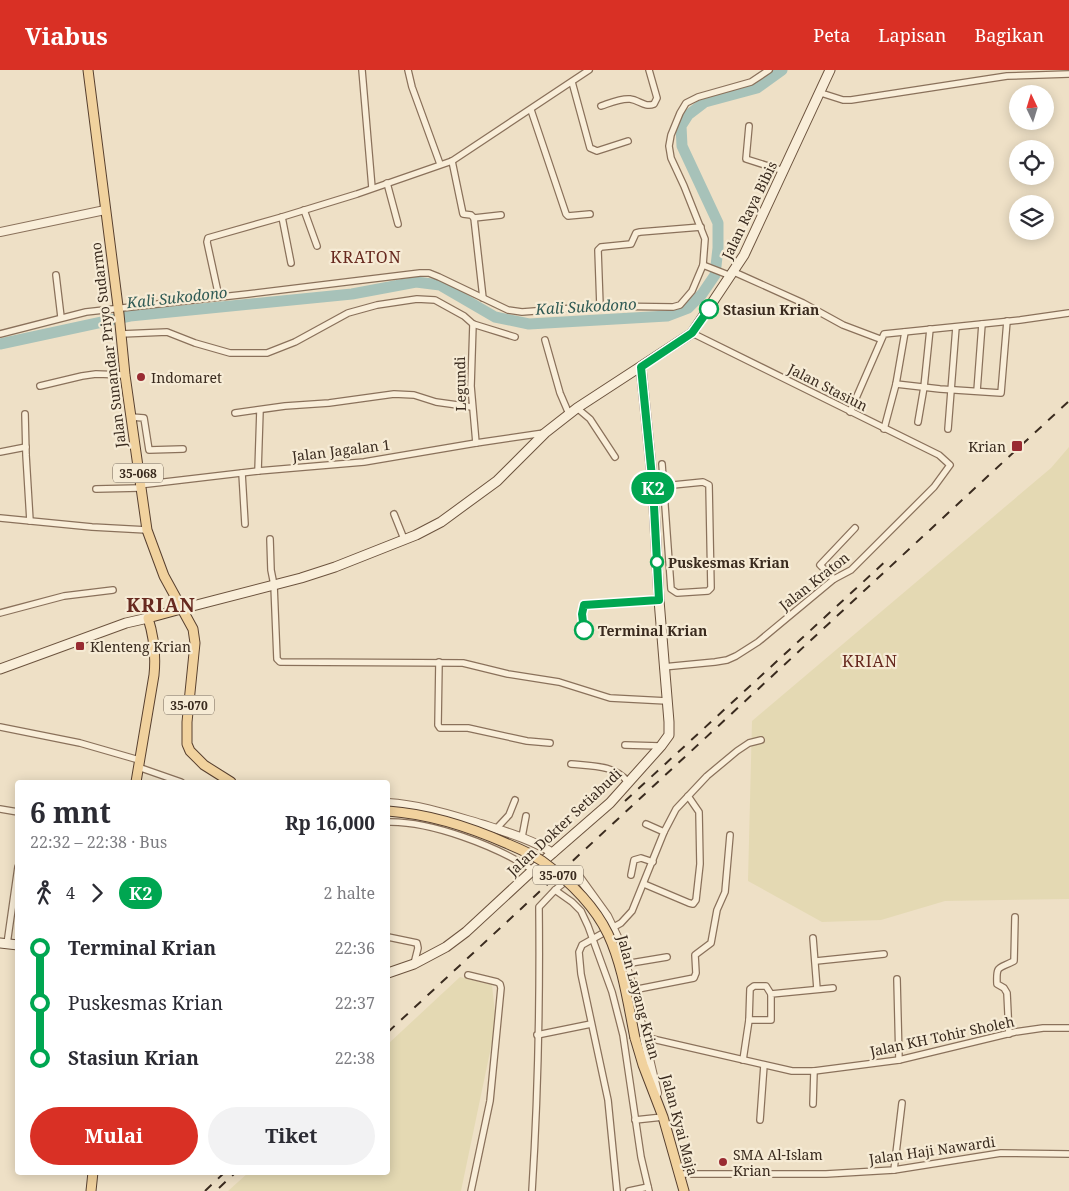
<!DOCTYPE html>
<html lang="id">
<meta charset="utf-8">
<style>
body{margin:0;font-family:"Noto Serif",serif;background:#f2f2f3;color:#2b2b33;height:100vh;display:flex;flex-direction:column;font-size:19px;white-space:nowrap}
*{box-sizing:border-box;margin:0}
p{font-size:16px;color:#7c7c81}
.icon{flex:none;width:28px;height:28px;fill:none;stroke:currentColor;stroke-width:2;stroke-linecap:round;stroke-linejoin:round}
.map{position:relative;flex:1;overflow:hidden}
.side{position:absolute;left:15px;top:710px;width:375px;height:395px;display:flex;flex-direction:column;background:#fff;border-radius:5px;box-shadow:0 2px 12px #0003}
.side>*{flex:none}
.badge{padding:0 10px;border-radius:16px;font-size:18px;line-height:32px}
.needle{width:32px;rotate:356deg}
.fabs{position:absolute;left:1009px;top:15px;display:grid;gap:10px}
.fabs a{display:grid;place-items:center;width:45px;height:45px;border-radius:50%;background:#fff;box-shadow:0 2px 12px #0003;font-size:25px}
.map>.badge{position:absolute;translate:-50% -50%;box-shadow:0 0 0 2px #fff}
.legs{display:flex;align-items:center;gap:8px;height:55px;padding:0 15px;font-size:16px}
.legs p{margin-inline-start:auto}
.overview{display:flex;align-items:center;justify-content:space-between;height:85px;padding:0 15px}
h1{font-size:28px;font-weight:700;line-height:38px}
.action{display:flex;gap:10px;margin-top:auto;padding:10px 15px}
.action a{flex:1;height:58px;border-radius:30px;background:#d93025;color:#fff;font-size:20px;font-weight:700;line-height:58px;text-align:center}
.action a+a{background:#f2f2f3;color:#2b2b33}
ul{padding:0 15px;list-style:none}
li{display:flex;align-items:center;gap:18px;height:55px;font-size:19px}
li i{display:grid;place-items:center;width:8px;height:100%;margin:0 6px;background:currentColor}
li i::after{content:'';width:12px;height:12px;margin:-6px;border:4px solid;border-radius:50%;background:#fff}
li p{margin-inline-start:auto}
li:first-child i{background:linear-gradient(#0000 50%,currentColor 0)}
li:last-child i{background:linear-gradient(currentColor 50%,#0000 0)}
header{display:flex;align-items:center;gap:30px;box-sizing:border-box;height:70px;padding:0 25px;background:#d93025;color:#fff}
header strong{font-size:24px}
nav{display:flex;gap:28px;margin-inline-start:auto;font-size:18px}
.map>svg:first-child{display:block}
.farmland{fill:#e4d9b3}
.lines{fill:none;stroke-linecap:round;stroke-linejoin:round}
.river{stroke:#a7c2b9;stroke-width:11}
.minor-casing{stroke:#8a715b;stroke-width:8}
.tertiary-casing{stroke:#8a715b;stroke-width:10}
.secondary-casing{stroke:#6c533e;stroke-width:11}
.primary-casing{stroke:#58402f;stroke-width:11}
.minor{stroke:#f9eed9;stroke-width:5.5}
.tertiary{stroke:#f9eed9;stroke-width:8}
.secondary{stroke:#f9eed9;stroke-width:9}
.primary{stroke:#f1d29e;stroke-width:9}
.rail{stroke:#3a2b1f;stroke-width:2;stroke-dasharray:9 9;stroke-linecap:butt}
.primary-bridge-casing{stroke:#58402f;stroke-width:11;stroke-linecap:butt}
.primary-bridge{stroke:#f1d29e;stroke-width:9}
.line-1-casing{stroke:#fff;stroke-width:11}
.line-1{stroke:#00a651;stroke-width:8}
.stop-1-dot{fill:#fff;stroke:#00a651;stroke-width:2.5}
.poi-dot{fill:#992b32;stroke:#f6ebd5;stroke-width:2}
.labels{text-anchor:middle;dominant-baseline:central;stroke-width:4.5;stroke-linejoin:round;paint-order:stroke}
.shield{fill:#f6ebd5;stroke:#726556;stroke-width:1}
.shield-label{font-size:12px;font-weight:bold;fill:#3a2b1f}
.street-label{font-size:14px;fill:#3a2b1f;stroke:#f6ebd5}
.stop-label{font-size:14px;font-weight:bold;fill:#3a2b1f;stroke:#f6ebd5;text-anchor:start}
.poi-label{font-size:14px;fill:#3a2b1f;stroke:#f6ebd5;text-anchor:start}
.water-label{font-size:15px;font-style:italic;fill:#2f5a54;stroke:#f6ebd5}
.quarter-label{font-size:16px;letter-spacing:1px;fill:#67291f;stroke:#f6ebd5}
.district-label{font-size:19px;font-weight:bold;letter-spacing:1px;fill:#67291f;stroke:#f6ebd5}
</style>
<header>
<strong>Viabus</strong>
<nav><a>Peta</a><a>Lapisan</a><a>Bagikan</a></nav>
</header>
<div class="map">
<svg width="1069" height="1121" viewBox="0 0 1069 1121">
<rect width="100%" height="100%" fill="#eee0c6"/>
<g class="farmland">
<polygon points="1069,377 1069,829 945,831 881,850 822,852 748,811 752,651 1051,398"/>
<polygon points="460,907 492,915 496,953 461,1121 228,1121 248,1103 388,1102 388,974"/>
</g>
<g class="lines">
<polyline class="river" points="0,274 130,246 352,224 416,212 440,215 495,247 529,254 667,246 688,238 702,224 715,205 718,178 718,153 682,76 681,56 688,45 705,32 757,18 782,0"/>
<defs>
<g id="minor">
<polyline points="362,0 372,118"/>
<polyline points="408,0 412,17 440,94"/>
<polyline points="572,12 590,78 597,81 628,71"/>
<polyline points="821,23 843,30 851,30 1007,6 1069,4"/>
<path d="M601,36c9,-3 20,-8 29,-7 9,1 15,9 24,5l3,-6 -8,-28"/>
<polyline points="531,40 566,144 568,146 590,144"/>
<polyline points="749,56 746,89 784,101"/>
<polyline points="452,91 463,144 471,145 474,148"/>
<polyline points="387,113 398,154"/>
<polyline points="304,140 317,176"/>
<polyline points="282,147 291,193"/>
<polyline points="703,195 731,206"/>
<polyline points="734,202 803,233 843,255 880,269"/>
<polyline points="56,205 61,247"/>
<polyline points="219,227 207,172 208,168 282,147 357,124 452,91 589,0"/>
<polyline points="483,228 474,148 501,145"/>
<polyline points="600,236 598,180 601,177 631,174 636,163 640,162 701,157"/>
<polyline points="473,254 471,316 476,373"/>
<polyline points="0,264 86,242 248,224 420,203 429,203 439,207 508,240 522,242 600,236 673,237 680,235 692,221 703,195 705,169 684,116 671,88 669,76 671,65 680,43 686,33 698,27 751,12 769,0"/>
<polyline points="121,264 167,262 195,273 230,283 267,283 295,272 348,243 377,235 417,229 435,230 464,246 473,254 515,267"/>
<polyline points="545,270 560,323 569,344"/>
<polyline points="896,314 940,319 1001,323 1007,251"/>
<polyline points="40,316 82,306 96,304 125,305"/>
<polyline points="977,321 982,254"/>
<polyline points="577,338 590,349 615,387"/>
<polyline points="850,342 884,264 1020,250 1069,243"/>
<polyline points="235,343 285,336 329,333 394,324 414,325 436,332 472,337"/>
<polyline points="25,344 26,385 30,451"/>
<polyline points="131,347 144,348 149,380 183,379"/>
<polyline points="918,352 924,317 930,259"/>
<polyline points="884,359 896,314 905,262"/>
<polyline points="948,359 956,257"/>
<polyline points="0,382 26,377"/>
<polyline points="258,401 260,340"/>
<polyline points="242,403 245,454"/>
<polyline points="139,415 258,401 364,392 476,373 544,363"/>
<polyline points="653,417 703,412 709,415 711,518 708,521 677,523 671,519 662,394"/>
<polyline points="96,419 140,418"/>
<polyline points="394,444 404,469"/>
<polyline points="0,448 92,457 147,460"/>
<polyline points="270,469 271,500 274,515 277,589 280,592 463,593 508,604 559,612 610,628 667,631"/>
<polyline points="834,509 820,495 855,458"/>
<polyline points="0,543 64,526 113,520"/>
<polyline points="439,592 438,655 440,658 468,658 527,671 550,673"/>
<polyline points="663,597 715,592 727,590 736,586 758,572 834,509 851,500 934,417 950,395 939,385 692,263"/>
<polyline points="0,657 80,673 139,690"/>
<polyline points="625,675 660,676"/>
<path d="M571,694c21,2 44,1 57,18"/>
<polyline points="138,697 181,712"/>
<polyline points="0,739 18,742"/>
<path d="M388,752c43,-1 108,24 145,48"/>
<polyline points="646,754 664,762"/>
<polyline points="496,759 509,745 515,730"/>
<polyline points="522,767 526,746"/>
<polyline points="631,805 634,790 641,788 653,792"/>
<polyline points="644,814 689,833 693,834 696,830 700,794 699,742 688,726"/>
<polyline points="555,820 572,832 581,841 588,856 612,922 623,965 641,1087 649,1121"/>
<polyline points="388,867 417,873 418,878 414,894"/>
<polyline points="813,868 817,919"/>
<polyline points="7,874 18,797"/>
<polyline points="816,891 884,884"/>
<polyline points="625,894 667,887"/>
<polyline points="468,905 497,912 500,914 501,918 490,1031 471,1121"/>
<polyline points="897,909 899,990"/>
<polyline points="633,920 694,908 696,903 695,885 711,873 717,840 725,822 730,765"/>
<polyline points="749,950 771,950 771,924 833,918"/>
<path d="M1009,964l-2,-41 -3,-5 -7,-4c-1,-20 2,-15 17,-23l1,-44"/>
<polyline points="537,965 591,954"/>
<polyline points="644,967 792,1001 814,1001 899,990 1015,962 1043,958 1069,958"/>
<polyline points="743,990 749,950 750,919 754,916 766,916 771,924"/>
<polyline points="813,1034 814,1001"/>
<polyline points="635,1050 663,1047"/>
<polyline points="760,1050 764,995"/>
<polyline points="894,1100 902,1033"/>
<polyline points="678,1104 826,1104 894,1100 1001,1083 1069,1084"/>
<path d="M532,1121c6,-94 8,-189 7,-284l16,-17 21,-17"/>
<polyline points="617,1121 608,1030 581,904 579,882 582,875 621,853 632,841 664,762 676,739 707,706 737,681 749,673 761,670"/>
<polyline points="629,1121 648,1117"/>
</g>
<g id="tertiary">
<polyline points="0,162 105,140"/>
<path d="M388,733c32,2 62,12 93,21 25,8 50,15 72,29"/>
<polyline points="576,803 607,846 617,867 633,920 657,1023"/>
</g>
<g id="secondary">
<polyline points="181,539 301,508 335,497 416,465 441,452 497,411 545,363 577,338 692,263 744,185 830,0"/>
<polyline points="0,599 126,553 148,548"/>
<polyline points="0,873 18,875"/>
<polyline points="388,903 414,894 446,877 466,862 533,800 610,733 661,676 669,665 669,652 659,530 653,417 641,297"/>
</g>
<g id="primary">
<polyline points="88,0 119,244 125,305 147,460 164,506 193,559 195,573 187,652 187,674 190,681 204,695 231,712"/>
<path d="M136,712l18,-107c2,-20 0,-38 -6,-57l33,-9"/>
<polyline points="635,968 643,995 663,1047 684,1121"/>
<polyline points="91,1121 93,1102"/>
</g>
</defs>
<use href="#minor" class="minor-casing"/>
<use href="#tertiary" class="tertiary-casing"/>
<use href="#secondary" class="secondary-casing"/>
<use href="#primary" class="primary-casing"/>
<use href="#minor" class="minor"/>
<use href="#tertiary" class="tertiary"/>
<use href="#secondary" class="secondary"/>
<use href="#primary" class="primary"/>
<g class="rail">
<polyline points="625,731 888,489"/>
<polyline points="388,962 1069,331"/>
<polyline points="219,1118 236,1102"/>
<polyline points="205,1121 225,1102"/>
</g>
<defs>
<path id="primary-bridge" d="M388,741c41,3 82,16 120,33 12,5 24,10 34,17 26,19 52,44 66,73 15,32 20,70 27,104"/>
</defs>
<use href="#primary-bridge" class="primary-bridge-casing"/>
<use href="#primary-bridge" class="primary-bridge"/>
</g>
<g class="lines">
<defs>
<polyline id="line-1" points="584,560 582,544 584,535 659,530 653,417 641,297 692,263 709,239"/>
</defs>
<use href="#line-1" class="line-1-casing"/>
<use href="#line-1" class="line-1"/>
</g>
<g class="stop-1-dot">
<circle cx="709" cy="239" r="9"/>
<circle cx="657" cy="492" r="6"/>
<circle cx="584" cy="560" r="9"/>
</g>
<g class="poi-dot">
<circle cx="141" cy="307" r="5"/>
<rect x="1011" y="370" width="12" height="12" rx="2.5"/>
<rect x="75" y="571" width="10" height="10" rx="2.5"/>
<circle cx="723" cy="1092" r="5"/>
</g>
<g class="labels">
<g class="shield">
<rect x="113" y="393.5" width="50" height="19" rx="4"/>
<rect x="164" y="625.5" width="50" height="19" rx="4"/>
<rect x="533" y="795.5" width="50" height="19" rx="4"/>
</g>
<g class="shield-label">
<text x="138" y="403">35-068</text>
<text x="189" y="635">35-070</text>
<text x="558" y="805">35-070</text>
</g>
<g class="street-label">
<text transform="translate(749 140) rotate(-64)">Jalan Raya Bibis</text>
<text transform="translate(108 275) rotate(-97)">Jalan Sunandar Priyo Sudarmo</text>
<text transform="translate(460 314) rotate(-91)">Legundi</text>
<text transform="translate(828 317) rotate(27)">Jalan Stasiun</text>
<text transform="translate(341 380) rotate(-7)">Jalan Jagalan 1</text>
<text transform="translate(814 511) rotate(-38)">Jalan Kraton</text>
<text transform="translate(564 752) rotate(-43)">Jalan Dokter Setiabudi</text>
<text transform="translate(639 927) rotate(75)">Jalan Layang Krian</text>
<text transform="translate(942 966) rotate(-12)">Jalan KH Tohir Sholeh</text>
<text transform="translate(680 1055) rotate(75)">Jalan Kyai Maja</text>
<text transform="translate(932 1080) rotate(-8)">Jalan Haji Nawardi</text>
</g>
<g class="stop-label">
<text x="723" y="239">Stasiun Krian</text>
<text x="668" y="492">Puskesmas Krian</text>
<text x="598" y="560">Terminal Krian</text>
</g>
<g class="poi-label">
<text x="151" y="307">Indomaret</text>
<text x="1006" y="376" text-anchor="end">Krian</text>
<text x="90" y="576">Klenteng Krian</text>
<text x="733" y="1084">SMA Al-Islam<tspan x="733" dy="16">Krian</tspan></text>
</g>
<g class="water-label">
<text transform="translate(177 227) rotate(-6)">Kali Sukodono</text>
<text transform="translate(586 236) rotate(-3)">Kali Sukodono</text>
</g>
<g class="quarter-label">
<text x="366" y="187">KRATON</text>
<text x="870" y="591">KRIAN</text>
</g>
<g class="district-label">
<text x="161" y="535">KRIAN</text>
</g>
</g>
</svg>
<div class="fabs">
<a><svg class="needle" viewBox="-14 -14 28 28"><path d="M0-13l5 13h-10z" fill="#e53935"/><path d="M0 13l5-13h-10z" fill="#7c7c81"/></svg></a>
<a><svg class="icon" aria-label="locate" viewBox="0 0 24 24"><circle cx="12" cy="12" r="6"/><path d="M12 2v4M12 18v4M2 12h4M18 12h4"/></svg></a>
<a><svg class="icon" aria-label="layers" viewBox="0 0 24 24"><path d="M12 4l9 5-9 5-9-5zM3 14l9 5 9-5"/></svg></a>
</div>
<b class="badge" style="left:653px;top:418px;background:#00a651;color:#fff">K2</b>
<section class="side">
<div class="overview"><div><h1>6 mnt</h1><p>22:32 – 22:38 · Bus</p></div><b>Rp 16,000</b></div>
<div class="legs"><svg class="icon" aria-label="walk" viewBox="0 0 24 24"><circle cx="13" cy="4" r="2"/><path d="M13 8l-2 6 4 7M11 14l-3 7M7 12l3-4h3l4 4"/></svg>4<svg class="icon" aria-label="forward" viewBox="0 0 24 24"><path d="M9 5l7 7-7 7"/></svg><b class="badge" style="background:#00a651;color:#fff">K2</b><p>2 halte</p></div>
<ul>
<li><i style="color:#00a651"></i><b>Terminal Krian</b><p>22:36</p></li>
<li><i style="color:#00a651"></i><span>Puskesmas Krian</span><p>22:37</p></li>
<li><i style="color:#00a651"></i><b>Stasiun Krian</b><p>22:38</p></li>
</ul>
<div class="action"><a>Mulai</a><a>Tiket</a></div>
</section>
</div>
